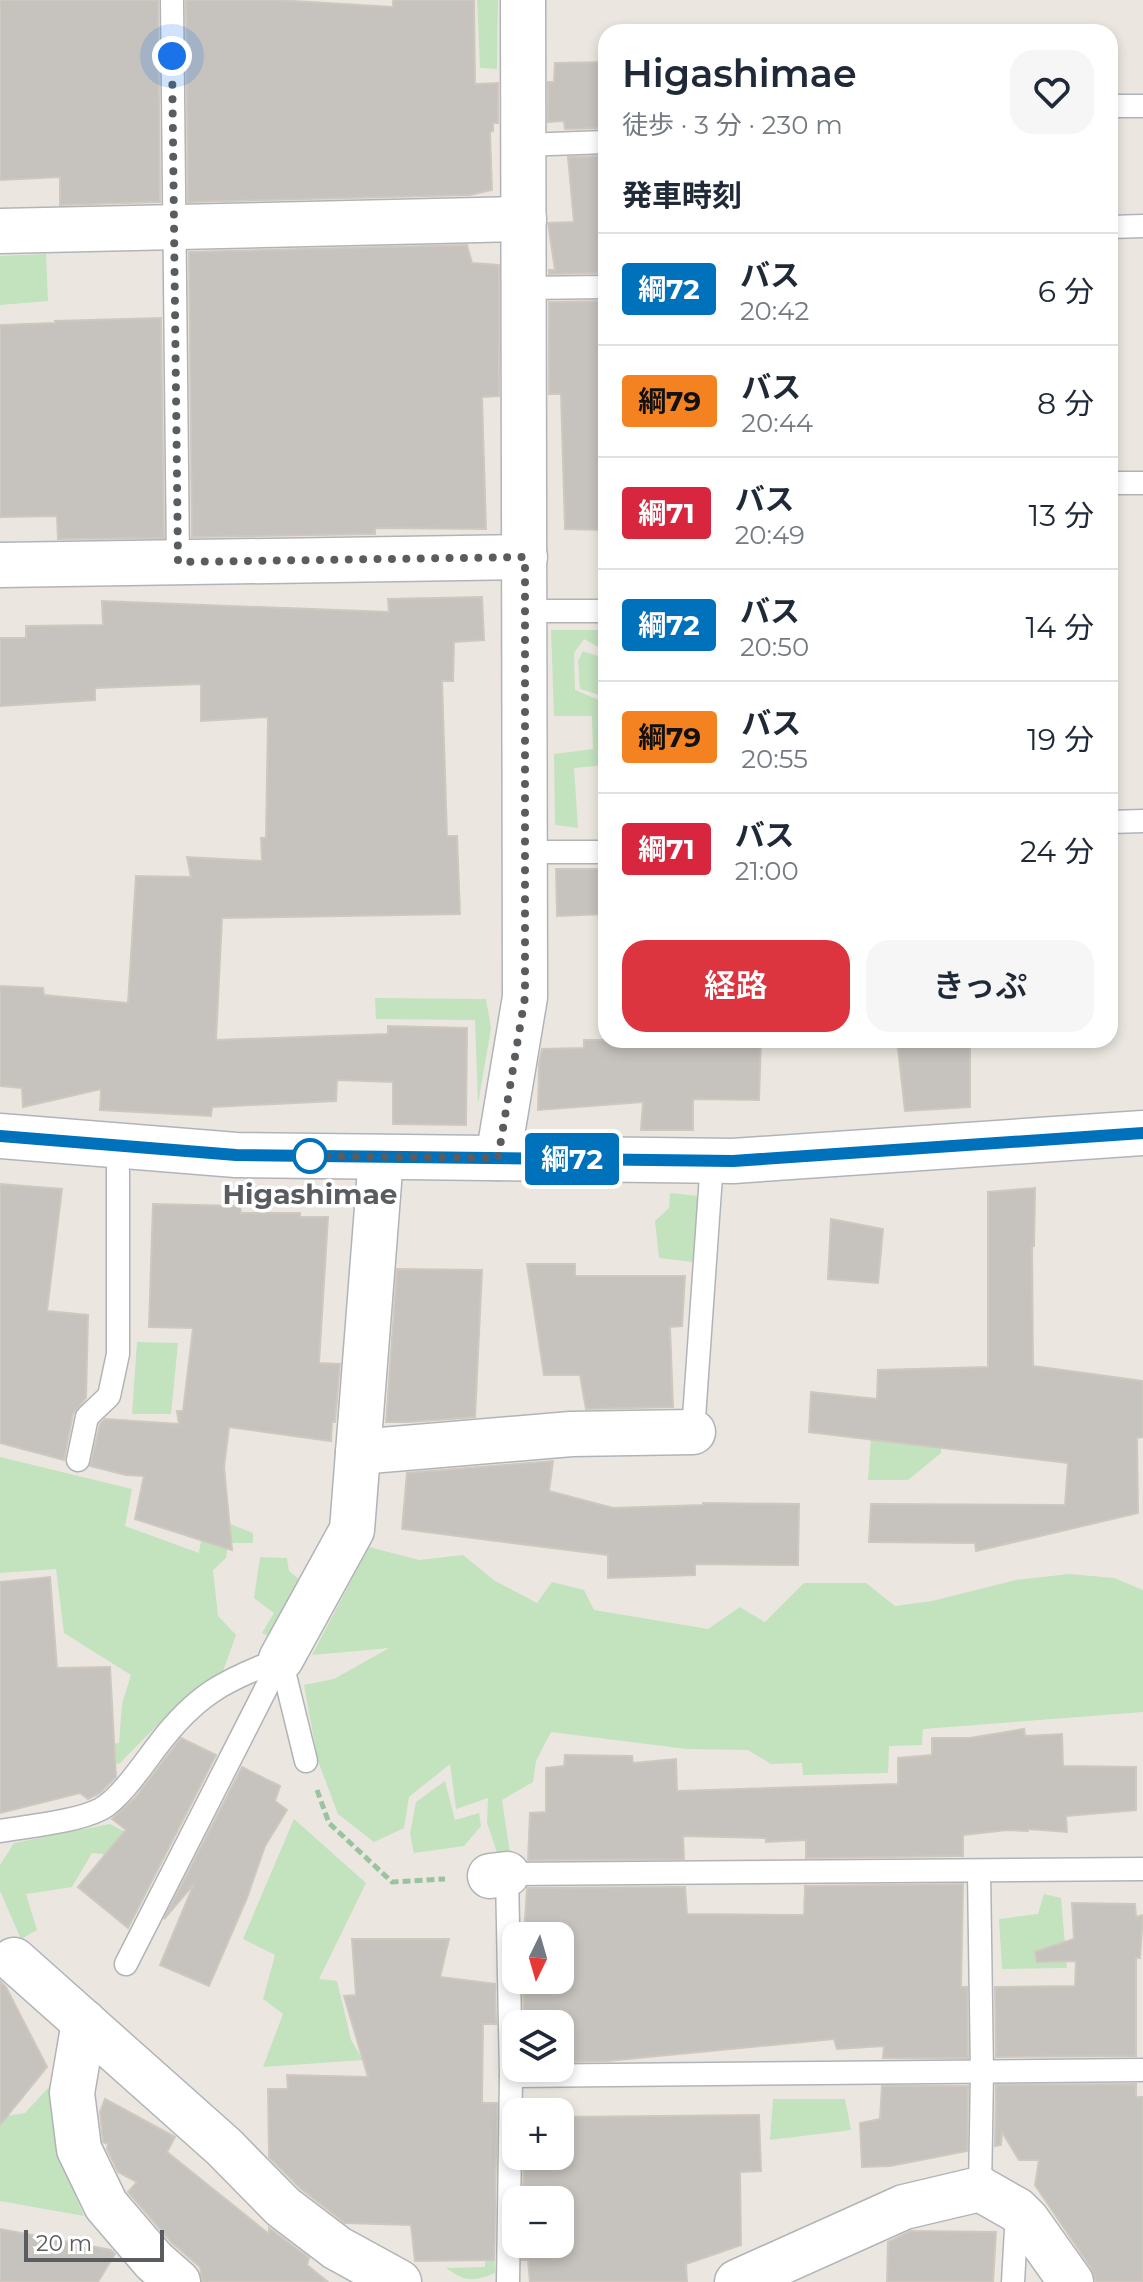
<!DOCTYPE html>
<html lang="ja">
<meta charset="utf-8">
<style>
body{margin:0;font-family:Montserrat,"Noto Sans JP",sans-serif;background:#f6f6f7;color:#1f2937;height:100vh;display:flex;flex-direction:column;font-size:30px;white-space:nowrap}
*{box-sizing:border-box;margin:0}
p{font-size:26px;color:#747a83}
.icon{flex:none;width:44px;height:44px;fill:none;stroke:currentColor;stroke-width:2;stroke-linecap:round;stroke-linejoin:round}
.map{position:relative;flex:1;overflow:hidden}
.side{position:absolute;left:598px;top:24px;width:520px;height:1024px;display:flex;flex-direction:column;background:#fff;border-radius:24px;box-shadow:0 4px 12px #0003}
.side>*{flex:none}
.badge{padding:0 16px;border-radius:6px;font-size:28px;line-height:52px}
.needle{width:52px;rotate:185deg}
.controls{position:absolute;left:502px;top:1922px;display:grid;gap:16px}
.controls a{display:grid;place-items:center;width:72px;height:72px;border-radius:16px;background:#fff;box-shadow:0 4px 12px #0003;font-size:40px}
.scale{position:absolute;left:24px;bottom:20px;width:140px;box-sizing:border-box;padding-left:8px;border:4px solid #595d60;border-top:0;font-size:22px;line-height:28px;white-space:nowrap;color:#595d60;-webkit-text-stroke:6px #fff;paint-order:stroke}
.you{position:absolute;width:40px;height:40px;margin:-20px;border:6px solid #fff;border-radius:50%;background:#1a73e8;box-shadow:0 0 0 12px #1a73e833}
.map>.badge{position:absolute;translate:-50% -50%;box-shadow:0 0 0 4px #fff}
h2{padding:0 24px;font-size:30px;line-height:72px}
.round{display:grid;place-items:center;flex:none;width:84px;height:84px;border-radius:24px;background:#f6f6f7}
.summary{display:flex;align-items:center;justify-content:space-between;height:136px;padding:0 24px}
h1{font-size:38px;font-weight:600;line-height:60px}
.button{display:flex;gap:16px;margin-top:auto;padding:16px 24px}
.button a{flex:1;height:92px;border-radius:24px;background:#dc353f;color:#fff;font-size:32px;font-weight:600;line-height:92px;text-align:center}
.button a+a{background:#f6f6f7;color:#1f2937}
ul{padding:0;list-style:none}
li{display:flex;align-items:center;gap:24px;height:112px;padding:0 24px;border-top:2px solid #e0e1e3}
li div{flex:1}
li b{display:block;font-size:30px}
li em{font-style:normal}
li .badge{min-width:88px;font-weight:700;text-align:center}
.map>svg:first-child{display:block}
.green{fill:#c3e2be}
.building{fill:#c6c2bd;stroke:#cfc8bf;stroke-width:2}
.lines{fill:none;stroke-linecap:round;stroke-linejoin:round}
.service-casing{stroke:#b1b4b7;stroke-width:25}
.minor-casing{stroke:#b1b4b7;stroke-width:47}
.tertiary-casing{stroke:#b1b4b7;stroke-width:47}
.path{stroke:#99c49f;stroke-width:5;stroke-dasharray:8 4;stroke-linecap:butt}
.service{stroke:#fff;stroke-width:22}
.minor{stroke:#fff;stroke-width:44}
.tertiary{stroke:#fff;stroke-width:44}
.line-casing{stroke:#fff;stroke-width:18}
.line{stroke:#0072bc;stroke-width:12}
.walk{stroke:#595d60;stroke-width:8;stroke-dasharray:0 14.4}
.stop-dot{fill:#fff;stroke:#0072bc;stroke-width:4}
.labels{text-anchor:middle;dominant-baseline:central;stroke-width:7;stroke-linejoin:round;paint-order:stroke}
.stop-label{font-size:28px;font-weight:bold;fill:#595d60;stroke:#fff}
</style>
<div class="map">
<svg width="1143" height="2282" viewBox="0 0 1143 2282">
<rect width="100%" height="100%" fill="#ebe7e0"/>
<g class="green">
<polygon points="477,0 498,0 497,69 480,68"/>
<polygon points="46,254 48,301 0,305 0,256"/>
<polygon points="551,630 606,630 606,651 584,639 574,653 575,690 606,703 606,765 574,768 578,828 555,825 554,754 593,749 592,716 554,716"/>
<polygon points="583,651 606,659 606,697 580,689 578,661"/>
<polygon points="375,998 486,999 491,1028 478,1104 475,1020 376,1019"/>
<polygon points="670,1193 699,1196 693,1262 659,1258 655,1221 669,1208"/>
<polygon points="137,1342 178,1343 171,1414 132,1414"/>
<polygon points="871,1438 941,1439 941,1453 908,1480 868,1480"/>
<polygon points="0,1457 132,1489 125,1526 199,1553 205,1514 253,1533 253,1543 228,1543 226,1558 213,1570 218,1616 236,1635 223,1671 185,1697 119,1764 97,1757 54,1751 119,1743 122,1704 131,1675 64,1633 56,1569 0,1573"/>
<polygon points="369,1547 419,1560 463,1555 495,1581 537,1603 552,1582 584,1590 594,1610 708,1629 740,1607 765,1622 804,1583 866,1583 895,1606 932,1601 1016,1580 1069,1574 1114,1578 1143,1590 1143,1712 923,1729 922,1745 889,1746 888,1773 803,1775 802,1763 771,1764 748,1750 687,1749 551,1732 536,1761 533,1782 502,1800 511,1860 500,1861 487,1823 488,1798 456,1809 450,1764 409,1797 404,1828 374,1842 338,1814 318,1761 304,1685 334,1679 389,1648 312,1655"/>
<polygon points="260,1557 287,1558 289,1571 304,1583 281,1642 262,1633 274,1613 254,1598"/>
<polygon points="445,1781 455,1820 479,1813 481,1826 464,1846 414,1853 410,1834 416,1802"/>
<polygon points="294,1819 366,1883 319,1979 337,1981 351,2040 363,2060 263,2067 283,2014 263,1999 275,1955 243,1939"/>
<polygon points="110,1824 139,1839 130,1857 92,1853 72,1887 26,1894 37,1930 21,1939 0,1891 0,1865 14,1843"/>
<polygon points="1044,1894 1061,1898 1067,1968 1002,1969 999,1919 1038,1914"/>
<polygon points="49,2087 60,2135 63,2167 84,2216 0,2201 0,2117 25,2113"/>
<polygon points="773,2099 845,2099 851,2130 770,2140"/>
<path d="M484,2209l9,6 2,58c-23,9 -29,9 -49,-5l39,-1z"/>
</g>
<g class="building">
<polygon points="0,0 158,0 160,202 60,205 60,177 0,180"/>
<polygon points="186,0 277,0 393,7 393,0 474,0 475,84 498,83 498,123 493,123 493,131 490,132 492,190 470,195 188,202"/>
<polygon points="606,62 606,128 565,129 564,121 548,122 548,82 554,82 555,63"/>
<polygon points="606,156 606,273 549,274 549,270 555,270 548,223 574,222 568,157"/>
<polygon points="467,245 472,263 499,265 499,396 482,397 486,529 375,528 375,534 192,537 189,252"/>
<polygon points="606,301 606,530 565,529 561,394 549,394 549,302"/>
<polygon points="161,318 164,538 58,539 57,516 0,517 0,325 55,323 55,321"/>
<polygon points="482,597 484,640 454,642 453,681 442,681 447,836 457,836 460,914 222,918 216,1040 388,1034 388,1026 467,1028 466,1125 393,1124 393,1082 337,1080 336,1101 212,1107 211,1116 100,1110 101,1089 23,1107 22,1088 0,1086 0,986 43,988 44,995 128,1003 136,876 191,877 187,857 262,861 261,838 266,838 268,717 201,721 201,684 95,688 95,700 0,706 0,638 26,638 26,626 103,625 102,601 389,612 388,599"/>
<polygon points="556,869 606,869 606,914 557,916"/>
<polygon points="584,1040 761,1040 759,1100 693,1099 693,1130 641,1130 643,1102 538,1110 539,1064 542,1049 584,1048"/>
<polygon points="897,1040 970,1040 970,1107 905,1111"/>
<polygon points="0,1184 62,1189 47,1311 88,1315 86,1398 73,1414 64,1460 0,1443"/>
<polygon points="1035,1188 1034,1246 1032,1246 1033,1366 1143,1381 1143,1437 1137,1438 1138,1513 976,1551 975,1543 869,1542 871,1504 1065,1505 1068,1463 809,1432 811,1392 877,1399 878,1370 988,1367 988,1192"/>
<polygon points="153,1204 240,1206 241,1213 300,1213 300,1217 328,1217 319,1363 340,1364 335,1422 332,1422 331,1441 229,1427 224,1467 232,1550 135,1519 144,1476 126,1475 90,1466 100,1424 105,1419 179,1424 177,1411 183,1411 193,1328 149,1327"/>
<polygon points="831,1219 883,1229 878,1283 828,1279"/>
<polygon points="527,1264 575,1264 575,1276 685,1276 682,1326 670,1327 673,1407 586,1409 580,1375 544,1375"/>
<polygon points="397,1269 482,1270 475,1417 410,1422 386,1422"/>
<polygon points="553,1461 549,1491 613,1508 703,1505 703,1503 799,1504 798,1565 695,1564 695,1575 608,1578 608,1555 402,1529 407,1473"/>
<polygon points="50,1577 57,1668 110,1667 116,1777 100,1793 88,1799 80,1793 0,1813 0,1582"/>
<polygon points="1024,1729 1025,1736 1062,1734 1063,1766 1136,1767 1136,1810 1066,1816 1067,1832 1028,1829 1028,1831 1007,1830 963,1835 963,1856 806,1858 806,1840 766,1842 766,1838 683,1836 684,1859 528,1860 530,1813 546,1812 546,1768 564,1766 565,1755 632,1756 633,1763 676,1759 677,1791 898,1784 898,1758 932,1755 932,1738 970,1738"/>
<polygon points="181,1738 216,1755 128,1928 78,1887 126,1830 112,1819 135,1798"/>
<polygon points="242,1767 280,1786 275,1801 287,1810 265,1846 247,1898 209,1986 160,1965 194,1884 164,1919"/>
<polygon points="963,1884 961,1987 967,1987 968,2058 883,2058 884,2046 837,2049 834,2039 607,2061 560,2062 560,2024 524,2024 523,1980 560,1980 560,1936 524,1936 527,1888 685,1887 687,1914 804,1915 805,1886"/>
<polygon points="1072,1903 1135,1904 1136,1917 1143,1915 1140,1958 1136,1958 1136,2056 996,2057 995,1987 1075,1986 1076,1961 1037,1962 1035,1952 1074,1939"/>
<polygon points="352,1939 449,1939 440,1977 495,1984 496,2024 483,2024 482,2103 497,2103 494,2260 415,2261 411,2225 345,2223 300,2188 269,2157 268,2089 288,2089 287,2075 368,2077 344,1996 356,1995"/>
<polygon points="0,1981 6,1987 47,2067 0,2125"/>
<polygon points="1136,2084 1136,2097 1143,2097 1143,2282 1096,2282 1091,2268 1035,2185 1039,2160 1019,2160 1002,2132 1001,2145 995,2146 996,2085"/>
<polygon points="882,2086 968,2086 967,2151 890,2166 862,2167 860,2123 880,2119"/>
<polygon points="105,2099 175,2137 167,2152 269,2234 269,2228 309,2258 307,2265 328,2282 202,2282 200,2267 172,2243 128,2192 137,2182 118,2172 107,2149 108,2144 103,2142 100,2112"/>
<polygon points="759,2115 761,2171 740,2172 741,2245 686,2264 687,2282 530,2282 528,2260 522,2260 523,2244 560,2244 560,2200 523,2200 524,2156 560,2156 560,2117"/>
<polygon points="0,2229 111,2250 115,2254 98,2282 0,2282"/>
<polygon points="911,2231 996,2232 993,2282 887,2282 888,2242"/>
</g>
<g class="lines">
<defs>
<g id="service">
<polyline points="172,0 178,562"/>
<polyline points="1110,106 1143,106"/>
<polyline points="523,145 606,142"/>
<polyline points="1110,227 1143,226"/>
<polyline points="524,288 606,287"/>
<polyline points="1110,483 1143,483"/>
<polyline points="525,611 606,611"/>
<polyline points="1110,822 1143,821"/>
<polyline points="525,852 606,852"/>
<polyline points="693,1432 712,1161"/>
<polyline points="78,1460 87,1417 109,1396 118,1354 118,1146"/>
<polyline points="281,1659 306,1761"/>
<path d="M0,1831c29,-5 76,-9 101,-22 20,-11 43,-46 57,-64 37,-49 66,-65 123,-86"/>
<polyline points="979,1872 982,2072 980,2189"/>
<polyline points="126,1964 281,1659"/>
<polyline points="511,2076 1141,2070"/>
<polyline points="508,2282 511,2076 507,1874 1143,1869"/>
<polyline points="1013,2282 1017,2212"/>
</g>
<g id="minor">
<polyline points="0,231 524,219"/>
<polyline points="0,565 525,557"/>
<polyline points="498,1158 525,997 523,0"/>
<polyline points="358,1452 571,1434 693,1432"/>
<polyline points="281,1659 352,1530 381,1157"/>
<polyline points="490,1876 507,1874"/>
<polyline points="14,1960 224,2147 283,2207 337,2248 399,2282"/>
<polyline points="84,2022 72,2093 79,2149 106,2205 154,2261 178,2282"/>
<polyline points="737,2282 904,2207 980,2189 1017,2210 1027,2220 1071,2282"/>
</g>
<polyline id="tertiary" points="0,1136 236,1155 733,1161 1143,1133"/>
</defs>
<use href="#service" class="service-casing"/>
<use href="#minor" class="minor-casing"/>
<use href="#tertiary" class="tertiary-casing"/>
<polyline class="path" points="317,1790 329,1823 392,1882 445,1879"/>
<use href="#service" class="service"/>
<use href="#minor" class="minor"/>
<use href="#tertiary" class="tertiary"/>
</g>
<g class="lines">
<defs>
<polyline id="line" points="0,1136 236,1155 733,1161 1143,1133"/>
</defs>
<use href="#line" class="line-casing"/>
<use href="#line" class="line"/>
<polyline class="walk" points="172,56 178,562 525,557 525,997 498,1158 310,1156"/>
</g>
<circle class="stop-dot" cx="310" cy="1156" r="16"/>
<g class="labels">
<g class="stop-label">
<text x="310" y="1194">Higashimae</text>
</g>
</g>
</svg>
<div class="controls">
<a><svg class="needle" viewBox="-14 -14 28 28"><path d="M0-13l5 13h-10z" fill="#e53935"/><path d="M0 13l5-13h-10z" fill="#747a83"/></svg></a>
<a><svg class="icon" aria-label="layers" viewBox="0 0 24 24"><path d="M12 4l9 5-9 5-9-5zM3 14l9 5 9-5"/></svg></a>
<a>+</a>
<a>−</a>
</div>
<div class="scale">20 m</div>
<div class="you" style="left:172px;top:56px"></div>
<b class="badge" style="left:572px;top:1159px;background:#0072bc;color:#fff">綱72</b>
<section class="side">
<div class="summary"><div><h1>Higashimae</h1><p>徒歩 · 3 分 · 230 m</p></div><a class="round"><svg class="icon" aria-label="heart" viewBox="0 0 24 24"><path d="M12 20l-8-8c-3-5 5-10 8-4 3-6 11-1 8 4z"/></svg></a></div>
<h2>発車時刻</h2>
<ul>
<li><span class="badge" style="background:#0072bc;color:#fff">綱72</span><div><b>バス</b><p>20:42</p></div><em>6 分</em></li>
<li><span class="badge" style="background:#f58220;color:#111">綱79</span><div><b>バス</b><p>20:44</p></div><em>8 分</em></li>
<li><span class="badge" style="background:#d7263d;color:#fff">綱71</span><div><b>バス</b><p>20:49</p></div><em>13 分</em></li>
<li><span class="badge" style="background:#0072bc;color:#fff">綱72</span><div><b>バス</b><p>20:50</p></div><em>14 分</em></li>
<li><span class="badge" style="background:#f58220;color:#111">綱79</span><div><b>バス</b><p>20:55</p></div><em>19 分</em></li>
<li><span class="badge" style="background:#d7263d;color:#fff">綱71</span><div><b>バス</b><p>21:00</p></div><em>24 分</em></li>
</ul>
<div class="button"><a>経路</a><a>きっぷ</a></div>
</section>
</div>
